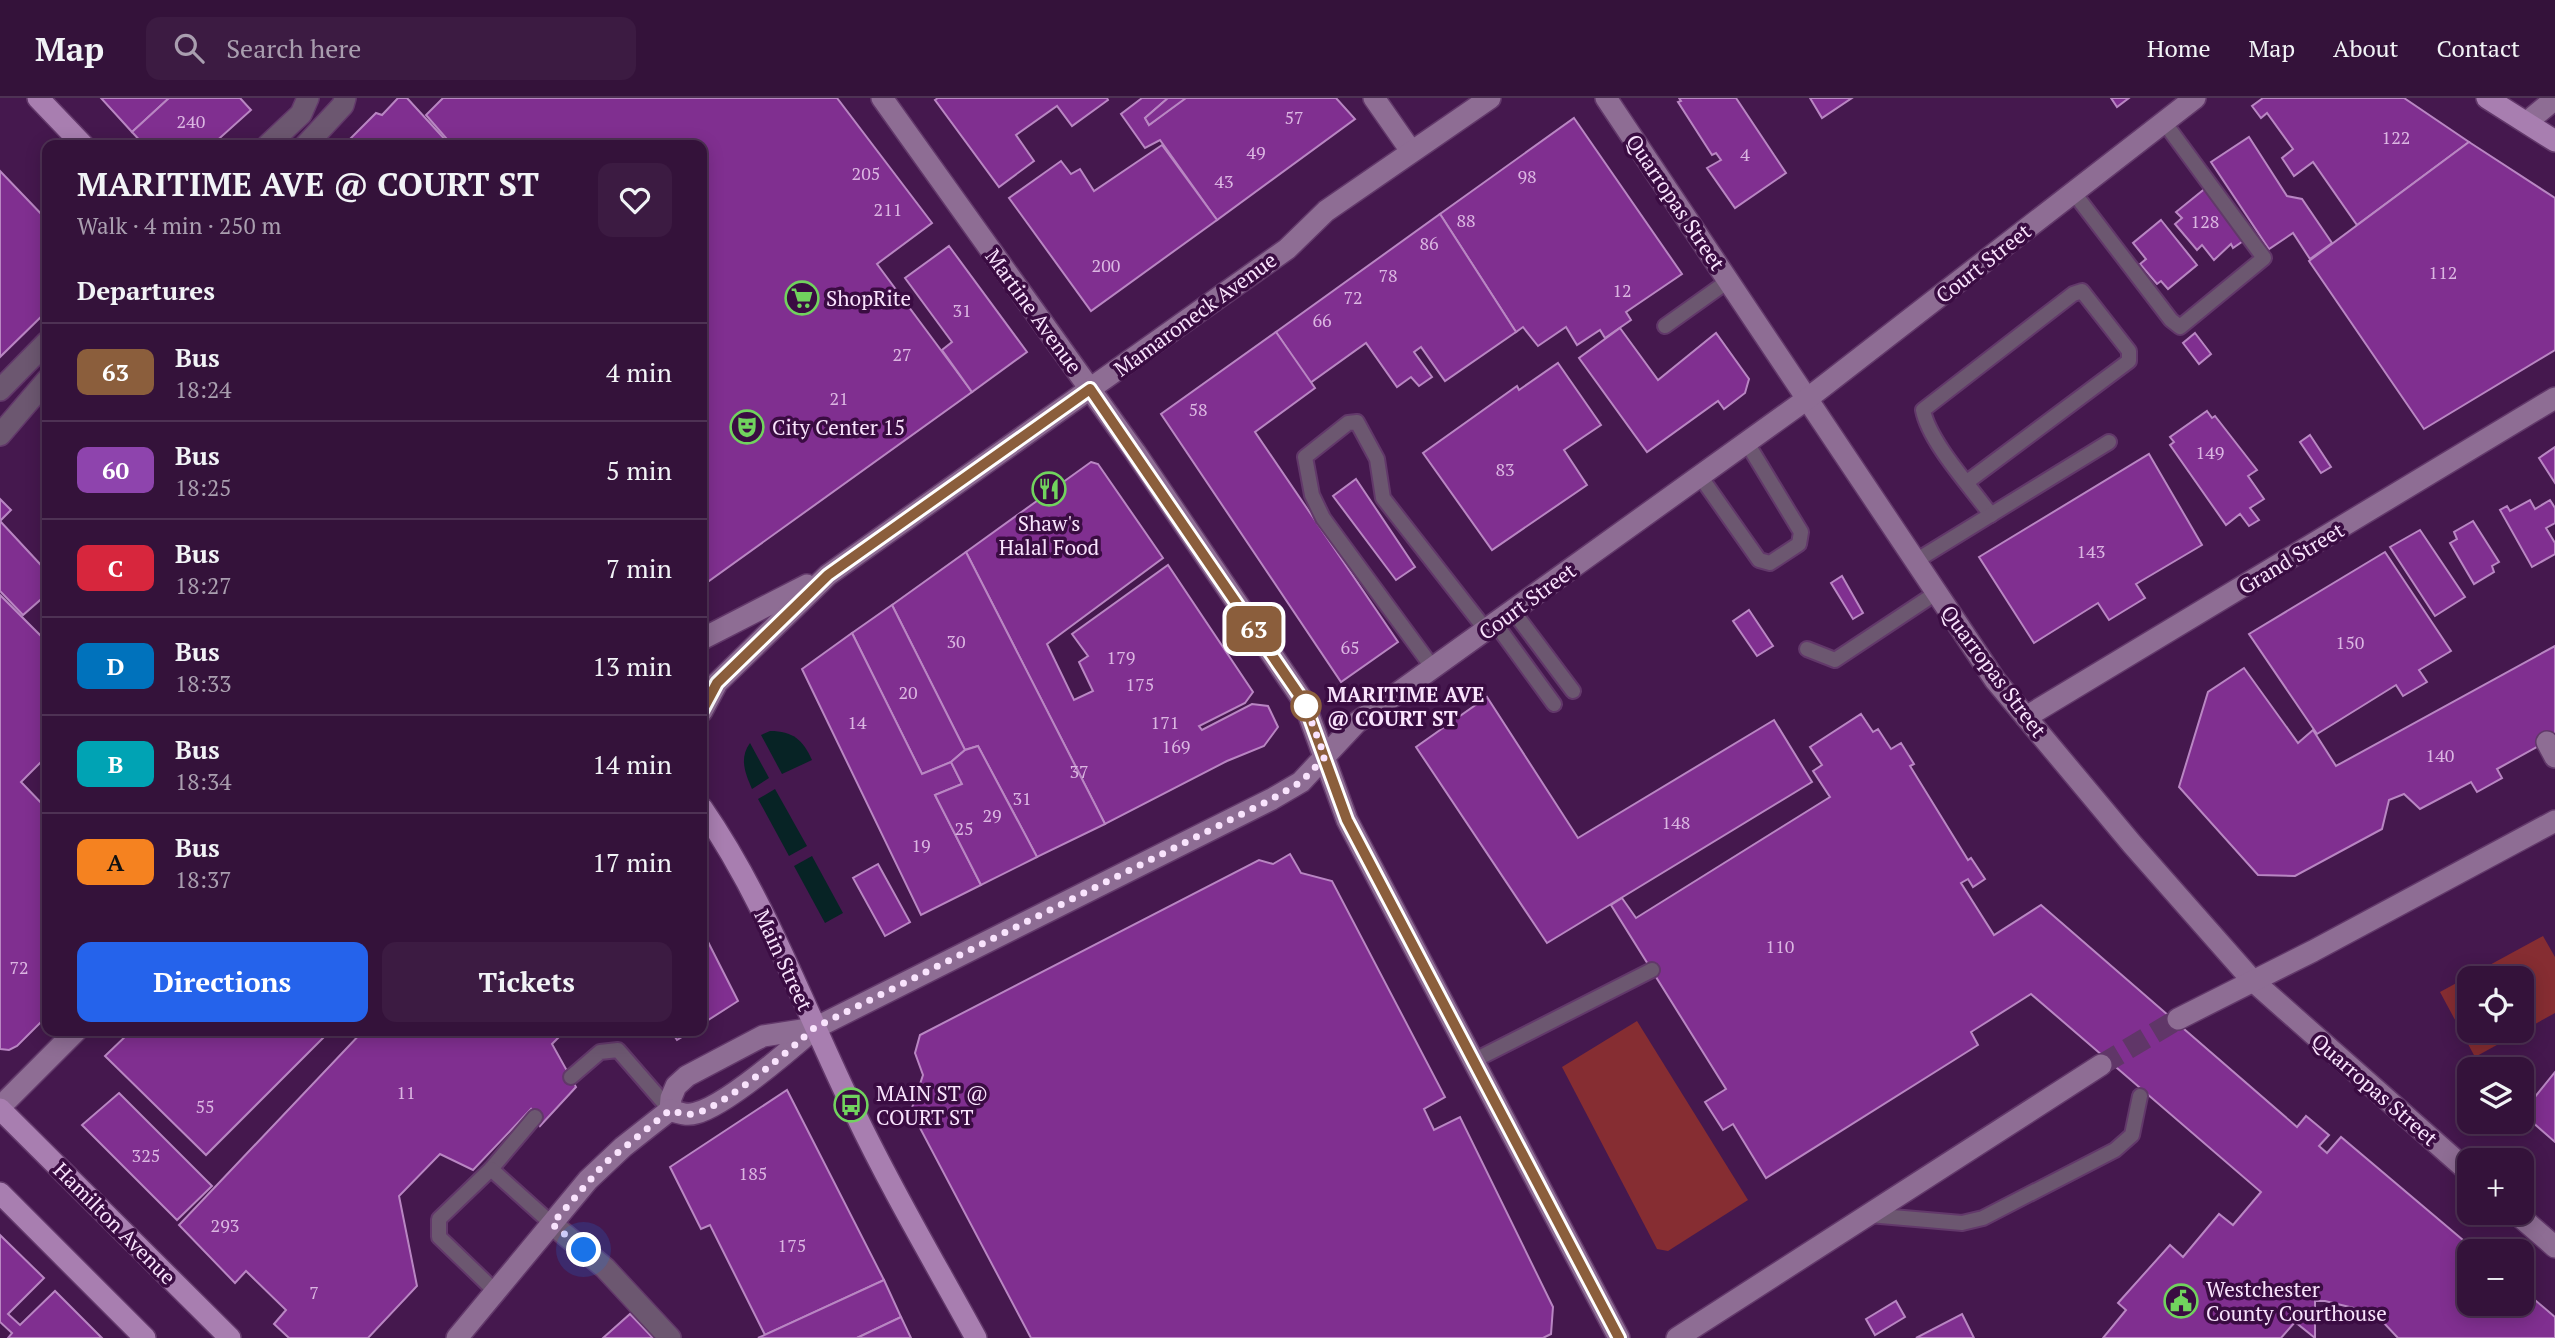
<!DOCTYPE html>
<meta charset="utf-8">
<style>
body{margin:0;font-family:"PT Serif",serif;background:#3c1b42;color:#f1f3f6;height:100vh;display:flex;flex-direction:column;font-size:26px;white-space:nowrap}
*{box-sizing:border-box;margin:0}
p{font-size:23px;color:#a99eaf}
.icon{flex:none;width:38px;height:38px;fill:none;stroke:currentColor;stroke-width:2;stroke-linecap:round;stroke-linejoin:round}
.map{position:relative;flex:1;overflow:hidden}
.sheet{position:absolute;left:42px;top:42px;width:665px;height:896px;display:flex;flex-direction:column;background:#34123a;border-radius:14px;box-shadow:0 4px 18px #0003,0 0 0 2px #4e3254}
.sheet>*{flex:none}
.badge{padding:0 14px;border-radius:10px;font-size:24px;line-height:46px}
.buttons{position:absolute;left:2457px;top:868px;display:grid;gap:14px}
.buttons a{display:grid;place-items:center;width:77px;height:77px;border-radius:14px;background:#34123a;box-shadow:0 4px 18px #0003,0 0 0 2px #4e3254;font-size:35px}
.you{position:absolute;width:35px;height:35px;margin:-18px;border:5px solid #fff;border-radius:50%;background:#1a73e8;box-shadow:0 0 0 10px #1a73e833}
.map>.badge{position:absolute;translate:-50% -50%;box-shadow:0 0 0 4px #fff}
h2{padding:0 35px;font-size:26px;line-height:63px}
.round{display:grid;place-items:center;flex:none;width:74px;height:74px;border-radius:14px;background:#3c1b42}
.overview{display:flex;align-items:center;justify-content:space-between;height:119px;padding:0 35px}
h1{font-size:33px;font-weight:800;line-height:52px}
.action{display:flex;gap:14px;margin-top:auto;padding:14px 35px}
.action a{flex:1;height:80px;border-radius:14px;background:#2563eb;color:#fff;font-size:28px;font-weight:800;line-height:80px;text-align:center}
.action a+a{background:#3c1b42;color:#f1f3f6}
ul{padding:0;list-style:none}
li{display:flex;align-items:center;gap:21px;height:98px;padding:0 35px;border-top:2px solid #4e3254}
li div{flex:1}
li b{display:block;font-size:26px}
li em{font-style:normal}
li .badge{min-width:77px;font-weight:700;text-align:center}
header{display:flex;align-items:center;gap:42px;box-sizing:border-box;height:98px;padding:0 35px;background:#34123a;border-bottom:2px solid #4e3254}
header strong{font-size:33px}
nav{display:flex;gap:38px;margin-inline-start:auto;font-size:24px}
.search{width:490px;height:63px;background:#3c1b42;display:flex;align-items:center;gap:18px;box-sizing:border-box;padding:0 24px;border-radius:14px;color:#a99eaf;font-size:26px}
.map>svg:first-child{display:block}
.green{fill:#862d32;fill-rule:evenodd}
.water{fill:#072325}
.building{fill:#802f90;stroke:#b986c3;stroke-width:2}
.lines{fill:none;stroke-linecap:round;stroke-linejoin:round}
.secondary-tunnel{stroke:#603668;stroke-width:21;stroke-dasharray:21 10;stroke-linecap:butt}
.lane-casing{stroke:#62386a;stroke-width:18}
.street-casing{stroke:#62386a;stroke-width:24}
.secondary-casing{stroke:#62386a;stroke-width:24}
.primary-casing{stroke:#62386a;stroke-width:24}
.lane{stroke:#6c5770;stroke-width:14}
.street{stroke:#6c5770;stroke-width:21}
.secondary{stroke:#8e6d94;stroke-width:21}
.primary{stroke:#a87eb0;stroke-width:21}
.line-casing{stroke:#fff;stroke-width:16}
.line{stroke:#8b5e3c;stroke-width:10}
.walk{stroke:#f9e3fd;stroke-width:7;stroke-dasharray:0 12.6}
.stop-dot{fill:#fff;stroke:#8b5e3c;stroke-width:3.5}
.labels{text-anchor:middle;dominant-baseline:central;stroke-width:7;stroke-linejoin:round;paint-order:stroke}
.number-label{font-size:18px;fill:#dbb6e2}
.street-label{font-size:21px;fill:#f9e3fd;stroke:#3a0c42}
.poi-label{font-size:21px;fill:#f9e3fd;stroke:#3a0c42;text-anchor:start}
.stop-label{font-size:21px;font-weight:bold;fill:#f9e3fd;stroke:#3a0c42;text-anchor:start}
</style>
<header>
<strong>Map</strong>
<div class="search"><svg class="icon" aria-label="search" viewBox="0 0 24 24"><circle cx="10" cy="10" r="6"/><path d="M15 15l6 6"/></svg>Search here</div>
<nav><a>Home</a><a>Map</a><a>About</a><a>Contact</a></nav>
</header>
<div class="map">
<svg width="2555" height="1240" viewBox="0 0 2555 1240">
<rect width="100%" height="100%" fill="#45184e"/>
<g class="green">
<path d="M2543,838l12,21v56l-80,44 -35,-65zM2469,880h53v53h-53z"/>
<polygon points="1637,923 1748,1102 1668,1153 1657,1151 1562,969"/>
</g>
<g class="water">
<path d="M770,633c23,0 33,9 42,29l-30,14 -21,-39z"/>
<path d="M750,645l19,35 -17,11c-7,-16 -13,-31 -2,-46z"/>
<polygon points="775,691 807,748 789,758 758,701"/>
<polygon points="812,758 843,815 825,825 794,768"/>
</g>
<g class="building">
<polygon points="101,0 169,0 132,34"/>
<polygon points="169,0 240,0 251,12 212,47 144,47 132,34"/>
<polygon points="398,0 407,0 450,47 344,47 376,15 382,17"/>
<polygon points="443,0 837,0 932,125 877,166 972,294 702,488 702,47 452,47 426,17"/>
<polygon points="938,0 1107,0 1108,2 1072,28 1057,8 1016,37 1034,63 999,89 935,2"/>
<polygon points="1142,0 1168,0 1145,20 1149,27 1185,0 1336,0 1355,21 1217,122 1160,42 1145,50 1121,16"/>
<polygon points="1168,0 1186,0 1149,27 1145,20"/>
<polygon points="1679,0 1736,0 1786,75 1735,110 1707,70 1721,62 1716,55 1712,57 1678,4 1681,3"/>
<polygon points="1810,0 1852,0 1822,20"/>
<polygon points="2111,0 2129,0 2117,9"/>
<polygon points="2263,0 2404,0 2469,44 2357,127 2313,64 2294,78 2282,60 2293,51 2267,15 2261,20 2252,8"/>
<polygon points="1574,20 1682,176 1626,214 1631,222 1605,240 1600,232 1577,247 1566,229 1538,248 1523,229 1516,234 1440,116"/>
<polygon points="2249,39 2287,98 2302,101 2332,145 2310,161 2293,135 2269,151 2211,64"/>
<polygon points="2469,44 2555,100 2555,252 2424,331 2309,163"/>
<polygon points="1162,47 1217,122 1091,213 1009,100 1061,63 1071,76 1080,71 1094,93"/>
<polygon points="0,73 47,122 47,213 0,259"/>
<polygon points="2207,89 2246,141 2233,150 2231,146 2214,162 2202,147 2197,152 2175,126 2182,120 2176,114"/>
<polygon points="1440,116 1516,234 1445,283 1421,249 1414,254 1432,279 1419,288 1411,279 1397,289 1366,245 1310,285 1276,234"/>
<polygon points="2161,122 2197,167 2168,191 2161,183 2157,186 2140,166 2146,161 2133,145"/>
<polygon points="949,148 1027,254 972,294 942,252 952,244 905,180"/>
<polygon points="1620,230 1658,282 1716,235 1749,281 1745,295 1724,311 1718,303 1647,354 1579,260"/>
<polygon points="1276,234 1315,290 1255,334 1398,544 1341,584 1161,316"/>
<polygon points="2195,235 2211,256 2199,266 2183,245"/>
<polygon points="1558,265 1601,327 1564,352 1587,387 1492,452 1423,355 1517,288 1519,292"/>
<polygon points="2207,313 2212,320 2215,318 2257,372 2248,378 2264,401 2250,410 2259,422 2249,428 2240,416 2226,427 2170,347 2174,344 2170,339"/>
<polygon points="2310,337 2331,369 2321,375 2300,344"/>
<polygon points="2555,349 2555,385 2539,360"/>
<polygon points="2149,356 2202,447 2136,486 2145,500 2109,522 2098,505 2034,545 1979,459"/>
<polygon points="1091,364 1098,366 1163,460 1047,546 1074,602 1093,593 1079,564 1088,558 1072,536 1168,467 1253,594 1245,605 1199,628 1202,632 1252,606 1268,608 1278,629 1264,648 1227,663 1105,726 966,454"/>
<polygon points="1356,381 1415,469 1396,482 1333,398"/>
<polygon points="0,401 11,412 0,423"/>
<polygon points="2530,402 2535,411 2550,402 2555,410 2555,425 2546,430 2555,445 2555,456 2532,469 2500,412 2507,408 2510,413"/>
<polygon points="0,423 40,466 47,460 47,496 23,517 0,493"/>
<polygon points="2473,423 2499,464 2492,468 2494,474 2474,486 2450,445 2457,441 2454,434"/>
<polygon points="2420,432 2465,499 2435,518 2390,449"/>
<polygon points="966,454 1105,726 1037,759 978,648 965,652 892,507"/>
<polygon points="2385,454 2451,553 2419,572 2427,584 2403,598 2396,587 2317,636 2249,536"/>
<polygon points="1842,478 1863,515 1853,521 1831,485"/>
<polygon points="0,497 47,544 47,658 21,684 47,711 47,783 43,787 47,792 47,918 17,948 9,952 0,951"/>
<polygon points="892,507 965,652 951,664 922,676 852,535"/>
<polygon points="1749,512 1773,548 1757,558 1733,523"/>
<polygon points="852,535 922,676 951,664 962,686 935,697 981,787 921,817 802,571"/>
<polygon points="2555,548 2555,639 2497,671 2502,680 2477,694 2471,684 2420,711 2404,696 2389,702 2382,731 2295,778 2258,777 2179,689 2208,594 2244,570 2298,645 2313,632 2336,668"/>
<polygon points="1487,599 1578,740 1774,622 1812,684 1547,845 1416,649"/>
<polygon points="1861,616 1873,634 1878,631 1891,651 1901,645 1914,666 1910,668 1968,762 1971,760 1985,781 1973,789 1968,781 1961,785 1994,837 2041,807 2297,1029 2306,1018 2329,1037 2319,1048 2327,1055 2341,1039 2476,1153 2469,1153 2469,1206 2522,1206 2522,1191 2555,1219 2555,1240 2398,1240 2383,1224 2366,1213 2325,1203 2315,1203 2315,1240 2295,1224 2281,1240 2103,1240 2126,1212 2118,1205 2170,1147 2183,1159 2219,1116 2233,1127 2261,1094 2031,896 1971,934 1978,947 1766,1080 1733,1026 1723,1032 1705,1004 1726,991 1611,807 1622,800 1636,820 1830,699 1813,673 1822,667 1810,649"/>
<polygon points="978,648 1037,759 981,787 935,697 962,686 951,664 965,652"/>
<polygon points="1290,756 1301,775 1332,783 1445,999 1424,1011 1434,1032 1460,1019 1553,1209 1551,1236 1543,1240 1031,1240 911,1013 923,977 915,955 920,937 1259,762 1273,766"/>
<polygon points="878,766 910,824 885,838 853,780"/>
<polygon points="702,832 738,903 702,926"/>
<polygon points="131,933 330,933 206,1057 105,958"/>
<polygon points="363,933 565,933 552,946 576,989 540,1028 531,1011 473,1072 440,1056 399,1098 417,1188 368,1240 289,1240 274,1226 286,1212 246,1173 235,1185 179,1127"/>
<polygon points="671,933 692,933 677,942"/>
<polygon points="2555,974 2555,1044 2522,1015"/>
<polygon points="787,992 884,1182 765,1237 710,1127 701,1131 670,1069"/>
<polygon points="119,995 212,1088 177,1122 82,1027"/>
<polygon points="0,1137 44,1180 8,1216 20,1227 55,1193 102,1240 8,1240 12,1235 0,1224"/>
<polygon points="884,1182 901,1219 857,1240 758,1240"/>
<polygon points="1896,1203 1905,1219 1875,1237 1866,1221"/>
<polygon points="630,1216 653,1240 603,1240"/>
<polygon points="1962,1216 1974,1240 1916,1240"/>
<polygon points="901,1219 911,1240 857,1240"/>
</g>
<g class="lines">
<polyline class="secondary-tunnel" points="2101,967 2178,921"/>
<defs>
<g id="lane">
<polyline points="2074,95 2171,222 2180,229 2264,160 2164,24"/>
<polyline points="1665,228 1728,183"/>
<polyline points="1700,378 1759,462 1770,465 1799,446 1801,434 1747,345"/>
<path d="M1967,384l162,-121v-10l-47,-60 -9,3 -150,116c6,32 48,77 68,105"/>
<polyline points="1914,464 2109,344"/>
<polyline points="1513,513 1573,593"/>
<polyline points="1495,525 1554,606"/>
<polyline points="1807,551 1835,562 1936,495"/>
<polyline points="1433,570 1323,420 1312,397 1305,359 1348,325 1357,324 1377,361 1383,400 1486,532"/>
<polyline points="1475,962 1652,872"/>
<polyline points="571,979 600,954 618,952 670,1012"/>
<polyline points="491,1071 535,1019"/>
<polyline points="1869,1117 1962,1125 1983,1120 2115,1052 2132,1037 2140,998"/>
<polyline points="496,1194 439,1139 439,1121 491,1071 552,1126"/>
</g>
<g id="street">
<polyline points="268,47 301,16 308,0"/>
<polyline points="306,47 343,7 345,0"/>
<polyline points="0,292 47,244"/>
<polyline points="0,337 47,282"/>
<polyline points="552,1126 605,1170 670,1240"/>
</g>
<g id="secondary">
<polyline points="882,0 1135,354 1304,604 1347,722 1619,1240"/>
<polyline points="1374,0 1411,53"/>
<polyline points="1606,0 1995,582 2132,746 2252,882 2469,1074"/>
<polyline points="2527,24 2555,1"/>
<polyline points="702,541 807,487"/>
<polyline points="702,613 717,585 828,477 1287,151 1326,113 1490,0"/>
<polyline points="2026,619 2555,300"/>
<polyline points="2547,644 2555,659"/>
<polyline points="2178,921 2313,853 2555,723"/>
<polyline points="0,1009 76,933"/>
<path d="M670,1012c9,3 17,6 26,3 29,-7 95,-64 119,-85l457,-229 29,-17 55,-59 451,-324 388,-301"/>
<polyline points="670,1012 671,1000 676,988 687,978 763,938 815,930"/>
<polyline points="2516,1115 2555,1149"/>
<polyline points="457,1240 588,1082 623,1049 670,1012"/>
<polyline points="1677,1240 2101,967"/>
</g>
<g id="primary">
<polyline points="38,0 83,47"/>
<polyline points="2487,0 2555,43"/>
<path d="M702,710c65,94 103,203 153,305 36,76 80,150 121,225"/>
<polyline points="0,1011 230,1240"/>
<polyline points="0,1095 145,1240"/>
</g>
</defs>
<use href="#lane" class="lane-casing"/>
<use href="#street" class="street-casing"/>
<use href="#secondary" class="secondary-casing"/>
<use href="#primary" class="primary-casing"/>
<use href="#lane" class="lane"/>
<use href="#street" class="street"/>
<use href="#secondary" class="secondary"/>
<use href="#primary" class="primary"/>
</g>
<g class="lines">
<defs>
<polyline id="line" points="702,613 717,585 828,477 1090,291 1304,604 1347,722 1619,1240"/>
</defs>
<use href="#line" class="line-casing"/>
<use href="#line" class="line"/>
<path class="walk" d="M584,1152l-32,-26 52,-60 66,-54c9,3 17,6 26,3 29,-7 95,-64 118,-85l458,-229 29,-17 24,-25 -21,-55 2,4"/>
</g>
<defs>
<symbol id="supermarket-ring" viewBox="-11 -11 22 22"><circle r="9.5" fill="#3a0c42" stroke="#71d35e" stroke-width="1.5"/><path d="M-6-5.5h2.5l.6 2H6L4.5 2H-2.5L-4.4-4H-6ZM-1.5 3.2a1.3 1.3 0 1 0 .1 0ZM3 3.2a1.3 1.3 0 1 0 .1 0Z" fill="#71d35e"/></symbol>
<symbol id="theatre-ring" viewBox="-11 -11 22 22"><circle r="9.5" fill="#3a0c42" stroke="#71d35e" stroke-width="1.5"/><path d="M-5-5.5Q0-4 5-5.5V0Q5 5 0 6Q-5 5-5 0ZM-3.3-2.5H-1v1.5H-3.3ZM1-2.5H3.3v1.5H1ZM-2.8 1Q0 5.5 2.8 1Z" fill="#71d35e"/></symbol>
<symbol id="restaurant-ring" viewBox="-11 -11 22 22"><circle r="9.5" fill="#3a0c42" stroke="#71d35e" stroke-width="1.5"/><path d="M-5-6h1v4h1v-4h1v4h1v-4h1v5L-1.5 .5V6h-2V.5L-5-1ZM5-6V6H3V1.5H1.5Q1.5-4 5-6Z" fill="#71d35e"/></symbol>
<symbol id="bus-ring" viewBox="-11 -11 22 22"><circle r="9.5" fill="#3a0c42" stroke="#71d35e" stroke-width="1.5"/><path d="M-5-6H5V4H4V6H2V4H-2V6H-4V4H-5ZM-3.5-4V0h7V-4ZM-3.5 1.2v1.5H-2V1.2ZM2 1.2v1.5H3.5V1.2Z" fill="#71d35e"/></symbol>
<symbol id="civic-ring" viewBox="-11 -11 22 22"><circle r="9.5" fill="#3a0c42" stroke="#71d35e" stroke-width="1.5"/><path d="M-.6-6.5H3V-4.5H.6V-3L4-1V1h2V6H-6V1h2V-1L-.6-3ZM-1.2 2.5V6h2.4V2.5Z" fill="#71d35e"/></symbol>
</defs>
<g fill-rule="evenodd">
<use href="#supermarket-ring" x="783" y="181" width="38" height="38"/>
<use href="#theatre-ring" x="728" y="310" width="38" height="38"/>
<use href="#restaurant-ring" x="1030" y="372" width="38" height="38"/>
<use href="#bus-ring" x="832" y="988" width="38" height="38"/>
<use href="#civic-ring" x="2162" y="1184" width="38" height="38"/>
</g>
<circle class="stop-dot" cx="1306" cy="608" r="14"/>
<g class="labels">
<g class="number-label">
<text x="1294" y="19">57</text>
<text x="191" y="23">240</text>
<text x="2396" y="39">122</text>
<text x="1256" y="54">49</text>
<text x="1745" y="56">4</text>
<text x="866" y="75">205</text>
<text x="1527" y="78">98</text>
<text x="1224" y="83">43</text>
<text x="888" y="111">211</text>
<text x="1466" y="122">88</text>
<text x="2205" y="123">128</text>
<text x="1429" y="145">86</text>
<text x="1106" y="167">200</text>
<text x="2443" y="174">112</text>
<text x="1388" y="177">78</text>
<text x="1622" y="192">12</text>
<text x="1353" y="199">72</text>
<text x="962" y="212">31</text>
<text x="1322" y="222">66</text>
<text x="902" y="256">27</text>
<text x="839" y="300">21</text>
<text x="1198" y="311">58</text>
<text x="2210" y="354">149</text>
<text x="1505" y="371">83</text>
<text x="2091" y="453">143</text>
<text x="956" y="543">30</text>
<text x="2350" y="544">150</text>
<text x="1350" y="549">65</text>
<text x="1121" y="559">179</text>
<text x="1140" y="586">175</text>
<text x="908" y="594">20</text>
<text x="857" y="624">14</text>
<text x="1165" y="624">171</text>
<text x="1176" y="648">169</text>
<text x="2440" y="657">140</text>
<text x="1079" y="673">37</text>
<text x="1022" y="700">31</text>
<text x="992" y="717">29</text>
<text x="1676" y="724">148</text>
<text x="964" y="730">25</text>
<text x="921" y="747">19</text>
<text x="1780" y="848">110</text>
<text x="19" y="869">72</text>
<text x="406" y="994">11</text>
<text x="205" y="1008">55</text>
<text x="146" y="1057">325</text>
<text x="753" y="1075">185</text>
<text x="225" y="1127">293</text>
<text x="792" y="1147">175</text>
<text x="314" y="1194">7</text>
</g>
<g class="street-label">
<text transform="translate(1676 104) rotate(56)">Quarropas Street</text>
<text transform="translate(1983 165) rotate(-38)">Court Street</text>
<text transform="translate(1034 213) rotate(54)">Martine Avenue</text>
<text transform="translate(1195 216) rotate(-36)">Mamaroneck Avenue</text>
<text transform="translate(2291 460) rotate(-31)">Grand Street</text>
<text transform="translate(1527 503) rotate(-36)">Court Street</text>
<text transform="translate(1994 573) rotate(53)">Quarropas Street</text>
<text transform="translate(784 862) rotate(65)">Main Street</text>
<text transform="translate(2375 991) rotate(41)">Quarropas Street</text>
<text transform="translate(115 1125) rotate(45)">Hamilton Avenue</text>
</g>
<g class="poi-label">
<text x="826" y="200">ShopRite</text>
<text x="772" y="329">City Center 15</text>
<text x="1049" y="425" text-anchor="middle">Shaw's<tspan x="1049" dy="24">Halal Food</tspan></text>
<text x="876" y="995">MAIN ST @<tspan x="876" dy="24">COURT ST</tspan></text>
<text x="2206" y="1191">Westchester<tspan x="2206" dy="24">County Courthouse</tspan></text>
</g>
<g class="stop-label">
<text x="1327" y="596">MARITIME AVE<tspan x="1327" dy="24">@ COURT ST</tspan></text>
</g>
</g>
</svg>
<div class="buttons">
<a><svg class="icon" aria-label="locate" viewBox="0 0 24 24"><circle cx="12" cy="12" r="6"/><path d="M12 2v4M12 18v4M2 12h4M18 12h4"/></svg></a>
<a><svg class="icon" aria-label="layers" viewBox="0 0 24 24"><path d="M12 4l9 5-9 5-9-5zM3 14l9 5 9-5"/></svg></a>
<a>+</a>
<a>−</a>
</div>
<div class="you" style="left:584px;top:1152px"></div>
<b class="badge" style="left:1254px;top:531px;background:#8b5e3c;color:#fff">63</b>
<section class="sheet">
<div class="overview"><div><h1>MARITIME AVE @ COURT ST</h1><p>Walk · 4 min · 250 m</p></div><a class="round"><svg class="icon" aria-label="heart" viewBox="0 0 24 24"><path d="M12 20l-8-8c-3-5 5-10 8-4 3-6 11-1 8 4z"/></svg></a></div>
<h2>Departures</h2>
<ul>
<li><span class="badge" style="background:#8b5e3c;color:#fff">63</span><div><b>Bus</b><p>18:24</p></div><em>4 min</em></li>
<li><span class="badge" style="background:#8e44ad;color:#fff">60</span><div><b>Bus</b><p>18:25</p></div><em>5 min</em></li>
<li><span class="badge" style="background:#d7263d;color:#fff">C</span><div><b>Bus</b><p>18:27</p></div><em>7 min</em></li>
<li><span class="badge" style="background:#0072bc;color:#fff">D</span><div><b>Bus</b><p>18:33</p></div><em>13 min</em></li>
<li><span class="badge" style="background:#00a3b4;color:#fff">B</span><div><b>Bus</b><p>18:34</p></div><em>14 min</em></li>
<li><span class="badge" style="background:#f58220;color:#111">A</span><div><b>Bus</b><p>18:37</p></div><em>17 min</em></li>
</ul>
<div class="action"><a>Directions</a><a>Tickets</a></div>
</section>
</div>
